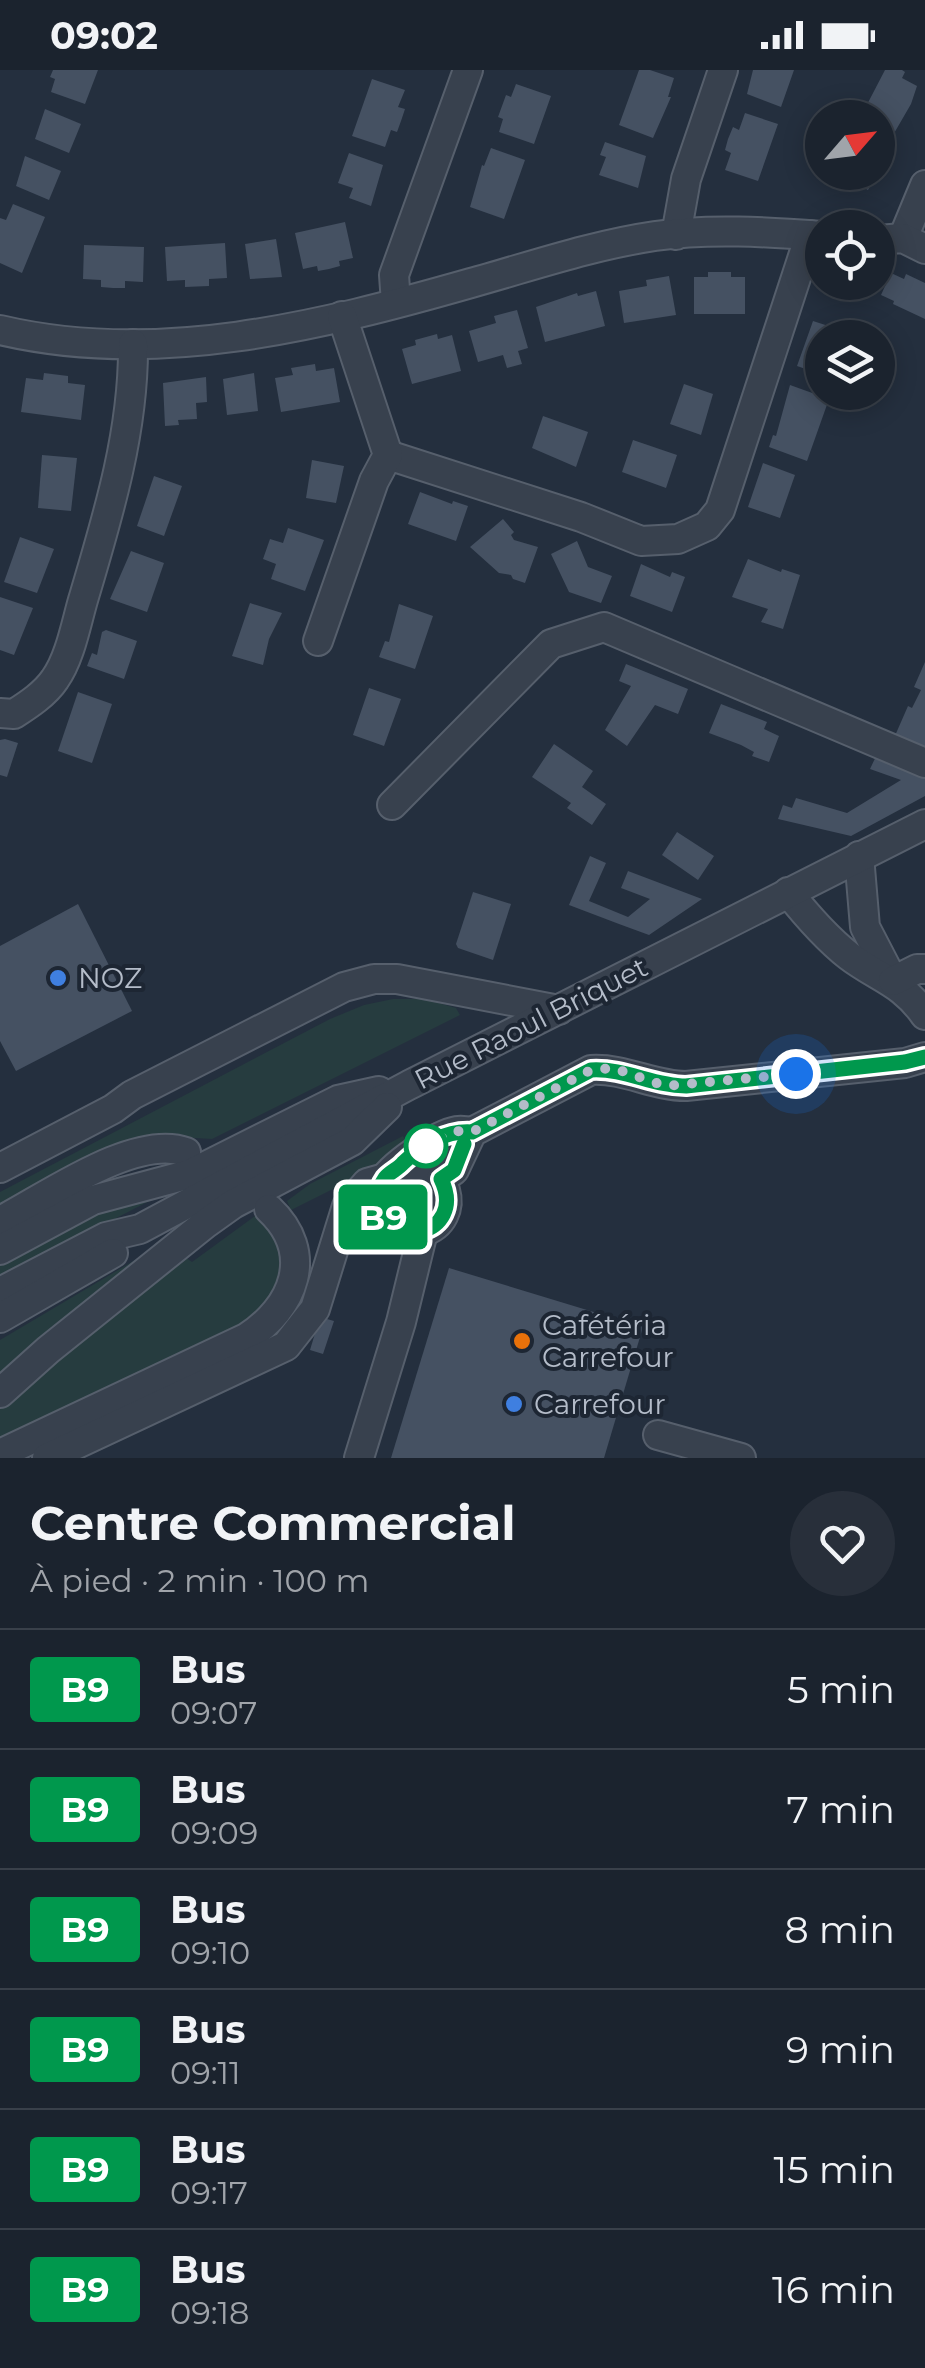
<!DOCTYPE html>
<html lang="fr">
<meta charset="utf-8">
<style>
body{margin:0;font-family:Montserrat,sans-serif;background:#282f3a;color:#f1f3f6;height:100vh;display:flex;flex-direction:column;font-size:38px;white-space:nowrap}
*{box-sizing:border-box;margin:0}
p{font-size:32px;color:#a0a4aa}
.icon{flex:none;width:55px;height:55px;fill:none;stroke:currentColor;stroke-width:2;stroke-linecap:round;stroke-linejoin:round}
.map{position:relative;height:1388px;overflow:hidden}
.sheet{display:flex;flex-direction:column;background:#1b232e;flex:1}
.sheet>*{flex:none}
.badge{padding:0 20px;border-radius:8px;font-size:35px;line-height:65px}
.needle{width:65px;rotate:62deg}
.tools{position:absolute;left:805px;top:30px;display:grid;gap:20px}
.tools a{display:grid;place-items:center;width:90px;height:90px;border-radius:50%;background:#1b232e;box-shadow:0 5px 25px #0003,0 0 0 2px #39404a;font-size:50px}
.you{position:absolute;width:50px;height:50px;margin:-25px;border:8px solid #fff;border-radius:50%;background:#1a73e8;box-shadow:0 0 0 15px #1a73e833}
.map>.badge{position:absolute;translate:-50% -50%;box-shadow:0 0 0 5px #fff}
.round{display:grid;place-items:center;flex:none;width:105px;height:105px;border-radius:52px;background:#282f3a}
.overview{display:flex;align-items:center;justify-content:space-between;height:170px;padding:0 30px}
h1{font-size:48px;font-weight:700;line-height:75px}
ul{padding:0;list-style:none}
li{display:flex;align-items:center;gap:30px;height:120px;padding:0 30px;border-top:2px solid #39404a}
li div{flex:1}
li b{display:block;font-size:38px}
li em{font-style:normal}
li .badge{min-width:110px;font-weight:700;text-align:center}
.status{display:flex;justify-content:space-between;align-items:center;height:70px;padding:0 50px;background:#1b232e;direction:ltr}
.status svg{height:28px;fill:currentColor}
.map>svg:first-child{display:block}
.green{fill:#263c3f}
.building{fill:#455162}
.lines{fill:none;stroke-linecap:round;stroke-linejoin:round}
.minor-casing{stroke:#565f6c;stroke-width:32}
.minor{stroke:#38414e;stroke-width:28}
.line-casing{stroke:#fff;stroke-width:22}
.line{stroke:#00984d;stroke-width:15}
.walk{stroke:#b4bcc9;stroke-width:10;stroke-dasharray:0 18}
.shop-dot{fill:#3f7fe0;stroke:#1d2633;stroke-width:4}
.stop-dot{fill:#fff;stroke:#00984d;stroke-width:5}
.food-dot{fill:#e8710a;stroke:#1d2633;stroke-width:4}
.labels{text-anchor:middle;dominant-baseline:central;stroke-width:8;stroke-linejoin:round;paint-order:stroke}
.poi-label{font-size:28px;fill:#b4bcc9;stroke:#1d2633;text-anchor:start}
.street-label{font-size:28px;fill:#b4bcc9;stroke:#1d2633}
</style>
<div class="status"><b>09:02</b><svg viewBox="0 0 49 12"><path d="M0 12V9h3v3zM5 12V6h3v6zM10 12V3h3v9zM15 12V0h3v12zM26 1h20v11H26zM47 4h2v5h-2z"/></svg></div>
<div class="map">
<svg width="925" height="1388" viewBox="0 0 925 1388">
<rect width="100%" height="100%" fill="#242f3e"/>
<g class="green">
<polygon points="393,929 425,929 456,938 460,945 212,1069 178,1067 0,1139 0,1122 330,949 364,935"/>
<polygon points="403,1066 411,1080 291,1140 287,1131 310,1114"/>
<polygon points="161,1125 0,1208 0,1194 103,1139"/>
<path d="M255,1146c42,37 28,60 4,102l-259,126v-37l53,-49 129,-103 10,7z"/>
<polygon points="135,1190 138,1194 0,1311 0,1270"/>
</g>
<g class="building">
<polygon points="53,0 98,0 85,34 51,22 55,9 50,7"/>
<polygon points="639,0 650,0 674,8 668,27 671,27 653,68 619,55"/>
<polygon points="753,0 794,0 781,37 747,24"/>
<polygon points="885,0 902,0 905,2 902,8 917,16 911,34 889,72 878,66 878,48 860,48"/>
<polygon points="372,9 405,20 398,37 405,39 401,51 397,62 391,60 385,77 352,66"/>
<polygon points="516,14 551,26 534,74 499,62 503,49 498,47 506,25 511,27"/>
<polygon points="45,39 81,54 69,83 35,69"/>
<polygon points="745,43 778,54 758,111 725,100 731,83 725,80 728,69 733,57 739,60"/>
<polygon points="605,72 646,86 638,118 599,105 606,87 600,85"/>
<polygon points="491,78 525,90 504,149 470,137 482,95 484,96"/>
<polygon points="349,83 383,95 371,136 349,128 353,118 338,113"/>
<polygon points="25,86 61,101 49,130 16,116"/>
<polygon points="834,102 873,102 874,108 868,120"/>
<polygon points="13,134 45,147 22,203 0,193 0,148 6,150"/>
<polygon points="345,152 353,188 339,191 340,196 329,199 318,201 317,196 303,199 295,163"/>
<polygon points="276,169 282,207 250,209 245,174"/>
<polygon points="225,173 227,208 209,209 209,216 185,217 185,210 167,211 165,177"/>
<polygon points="84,175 144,177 143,212 125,211 125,218 113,218 101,217 101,210 83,209"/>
<polygon points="708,202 731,202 731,207 745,207 745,244 694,244 694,207 708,207"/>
<polygon points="891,203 904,209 906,204 925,213 925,249 893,234 894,231 881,225"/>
<polygon points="669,206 676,245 624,253 619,221 647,216 646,210"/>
<polygon points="596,221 605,256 545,272 536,237 577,223 578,226"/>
<polygon points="517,240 528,278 518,281 522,294 507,298 503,285 478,292 469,261 496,253 494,246"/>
<polygon points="813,251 847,262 845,268 822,268 820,304 797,296"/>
<polygon points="437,264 438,269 452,265 461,301 412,314 402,279 416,275 415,270"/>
<polygon points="315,294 316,301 334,298 340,332 281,342 275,308 293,305 291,298"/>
<polygon points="44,303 68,306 68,313 85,315 81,350 21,342 26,308 43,310"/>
<polygon points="254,303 258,341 227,345 223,309"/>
<polygon points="206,307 207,332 196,333 197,349 178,350 179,355 165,356 163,313"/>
<polygon points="684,314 713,324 701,365 670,354"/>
<polygon points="790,315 829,329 807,391 769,377 773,365 776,366"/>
<polygon points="543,346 588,362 576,397 532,378"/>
<polygon points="633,370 677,385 666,418 622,402"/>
<polygon points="42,385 77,388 71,441 38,438"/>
<polygon points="312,390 344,396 336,433 306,428"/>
<polygon points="763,393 795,405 780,448 748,437"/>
<polygon points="154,406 182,416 164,466 137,456"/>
<polygon points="420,422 452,434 453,431 468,436 456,471 408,454"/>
<polygon points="503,449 514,462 511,465 514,470 538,477 525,513 513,509 511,505 499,503 470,477"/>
<polygon points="288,458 324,470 305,521 271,509 276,494 263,489 270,469 283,473"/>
<polygon points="20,467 54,479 37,523 4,512"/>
<polygon points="577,471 588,497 612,506 601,533 569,522 551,484"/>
<polygon points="131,481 164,493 147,542 110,529"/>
<polygon points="748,489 781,502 782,499 800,505 783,559 761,552 768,539 732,527"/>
<polygon points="641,494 670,507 672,502 685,507 672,542 630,526"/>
<polygon points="0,527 33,538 14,585 0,580"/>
<polygon points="250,533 282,543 269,569 263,595 232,586"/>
<polygon points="399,534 433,546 415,599 379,587 385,571 389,572"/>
<polygon points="106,560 137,571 124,609 87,596 92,583 97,585 102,562"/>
<polygon points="925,592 925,681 894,668 908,636 912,638 921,620 914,617"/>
<polygon points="626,594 688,619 678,644 655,635 627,676 605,660 631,616 619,611"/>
<polygon points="369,618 401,629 384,676 353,665"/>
<polygon points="78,622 112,634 92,693 58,681"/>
<polygon points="721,634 767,652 764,659 779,666 769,692 752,686 754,682 741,675 709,663"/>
<polygon points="5,669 18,673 7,707 0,705 0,670"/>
<polygon points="554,674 593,701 582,717 606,734 592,755 567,738 571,733 532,707"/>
<polygon points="879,680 925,699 925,726 851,766 778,749 783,735 792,738 796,728 847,743 901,710 870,699"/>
<polygon points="677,762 714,786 698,810 662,785"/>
<polygon points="590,786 606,793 589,831 628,847 650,829 621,818 628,801 702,829 649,865 619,854 569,835"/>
<polygon points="473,822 511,834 493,890 458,878 456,874"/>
<polygon points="78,834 132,941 16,1001 0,971 0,876"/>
<polygon points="449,1198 643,1257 604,1388 391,1388"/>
<polygon points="320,1247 334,1251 323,1284 310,1280"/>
</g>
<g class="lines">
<defs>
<g id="minor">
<polyline points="676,165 686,109 723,0"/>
<polyline points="903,168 925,115"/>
<polyline points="878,170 903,168 925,179"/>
<polyline points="396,233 394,205 468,0"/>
<path d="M0,260c157,37 320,-4 471,-47 61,-17 122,-38 184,-47 54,-8 113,-4 167,0"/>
<polyline points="388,385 581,447 641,471 678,469 707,456 720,440 810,165"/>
<polyline points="318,571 374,411 388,385 342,246"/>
<path d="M0,643l14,1c14,-9 31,-20 41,-35 15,-21 21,-55 28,-79 25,-84 51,-169 50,-256"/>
<polyline points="392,735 551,574 604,557 925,693"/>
<polyline points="859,786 865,857 893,911"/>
<path d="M788,822c19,24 37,45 61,64 29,22 53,26 76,59"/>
<polyline points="893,911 917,899 925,899"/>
<path d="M400,1097c48,-12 65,53 22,65 -28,8 -52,-21 -41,-48 9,-18 55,-49 76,-53 5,-1 10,0 15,1"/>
<polyline points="0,1098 113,1039 132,1025 344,917 374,909 397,909 559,940"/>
<path d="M441,1109l13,-9 18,-38 119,-62c34,-2 62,16 95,16l219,-23 20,-6"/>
<path d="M0,1151c45,-23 135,-88 186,-69"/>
<polyline points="0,1180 93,1130 190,1104 338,1030 379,1021"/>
<polyline points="0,1222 106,1167 140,1159 409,1015 925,754"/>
<polyline points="0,1248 113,1183"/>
<polyline points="0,1323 48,1280 205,1154 233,1134 352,1071 387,1037"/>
<polyline points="658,1365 741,1388"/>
<path d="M0,1384l246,-116c48,-30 70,-85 23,-129"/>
<polyline points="47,1388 286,1276 315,1239 347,1136 367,1113 385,1108"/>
<polyline points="359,1388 401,1252 423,1162"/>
</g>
</defs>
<use href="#minor" class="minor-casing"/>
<use href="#minor" class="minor"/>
</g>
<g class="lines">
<defs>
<path id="line" d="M464,1074l-10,26 -13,9c28,58 -60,74 -63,22 0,-8 2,-16 7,-23 5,-6 13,-9 18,-15 18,-17 43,-33 69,-31l119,-62c34,-2 62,16 95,16l219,-24 20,-5"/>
</defs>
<use href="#line" class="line-casing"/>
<use href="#line" class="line"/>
<polyline class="walk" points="426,1076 456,1061 472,1062 591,1000 613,998 665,1016 796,1004"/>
</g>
<g class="shop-dot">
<circle cx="58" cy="908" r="10"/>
<circle cx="514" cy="1334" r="10"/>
</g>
<circle class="stop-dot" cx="426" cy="1076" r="20"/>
<circle class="food-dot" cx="522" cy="1271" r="10"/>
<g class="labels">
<g class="poi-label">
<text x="78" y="908">NOZ</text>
<text x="542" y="1255">Cafétéria<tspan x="542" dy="32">Carrefour</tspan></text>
<text x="534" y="1334">Carrefour</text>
</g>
<g class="street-label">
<text transform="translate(531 953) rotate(-27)">Rue Raoul Briquet</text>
</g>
</g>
</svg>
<div class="tools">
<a><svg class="needle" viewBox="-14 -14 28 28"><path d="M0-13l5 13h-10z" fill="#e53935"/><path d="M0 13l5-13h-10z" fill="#a0a4aa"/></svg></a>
<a><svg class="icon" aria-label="locate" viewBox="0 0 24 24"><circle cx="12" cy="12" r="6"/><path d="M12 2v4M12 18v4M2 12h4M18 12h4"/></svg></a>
<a><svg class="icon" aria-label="layers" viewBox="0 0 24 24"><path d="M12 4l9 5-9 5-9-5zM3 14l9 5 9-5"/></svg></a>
</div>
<div class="you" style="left:796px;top:1004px"></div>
<b class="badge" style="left:383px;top:1147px;background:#00984d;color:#fff">B9</b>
</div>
<section class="sheet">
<div class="overview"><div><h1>Centre Commercial</h1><p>À pied · 2 min · 100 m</p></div><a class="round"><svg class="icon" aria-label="heart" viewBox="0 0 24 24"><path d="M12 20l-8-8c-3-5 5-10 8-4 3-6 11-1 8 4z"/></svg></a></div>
<ul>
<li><span class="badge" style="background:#00984d;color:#fff">B9</span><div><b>Bus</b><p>09:07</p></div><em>5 min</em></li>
<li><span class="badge" style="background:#00984d;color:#fff">B9</span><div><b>Bus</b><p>09:09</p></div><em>7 min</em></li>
<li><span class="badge" style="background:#00984d;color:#fff">B9</span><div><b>Bus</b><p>09:10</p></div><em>8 min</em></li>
<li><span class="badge" style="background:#00984d;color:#fff">B9</span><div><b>Bus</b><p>09:11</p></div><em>9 min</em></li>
<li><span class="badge" style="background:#00984d;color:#fff">B9</span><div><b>Bus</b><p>09:17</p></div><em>15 min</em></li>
<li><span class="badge" style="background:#00984d;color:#fff">B9</span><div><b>Bus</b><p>09:18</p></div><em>16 min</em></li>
</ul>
</section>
